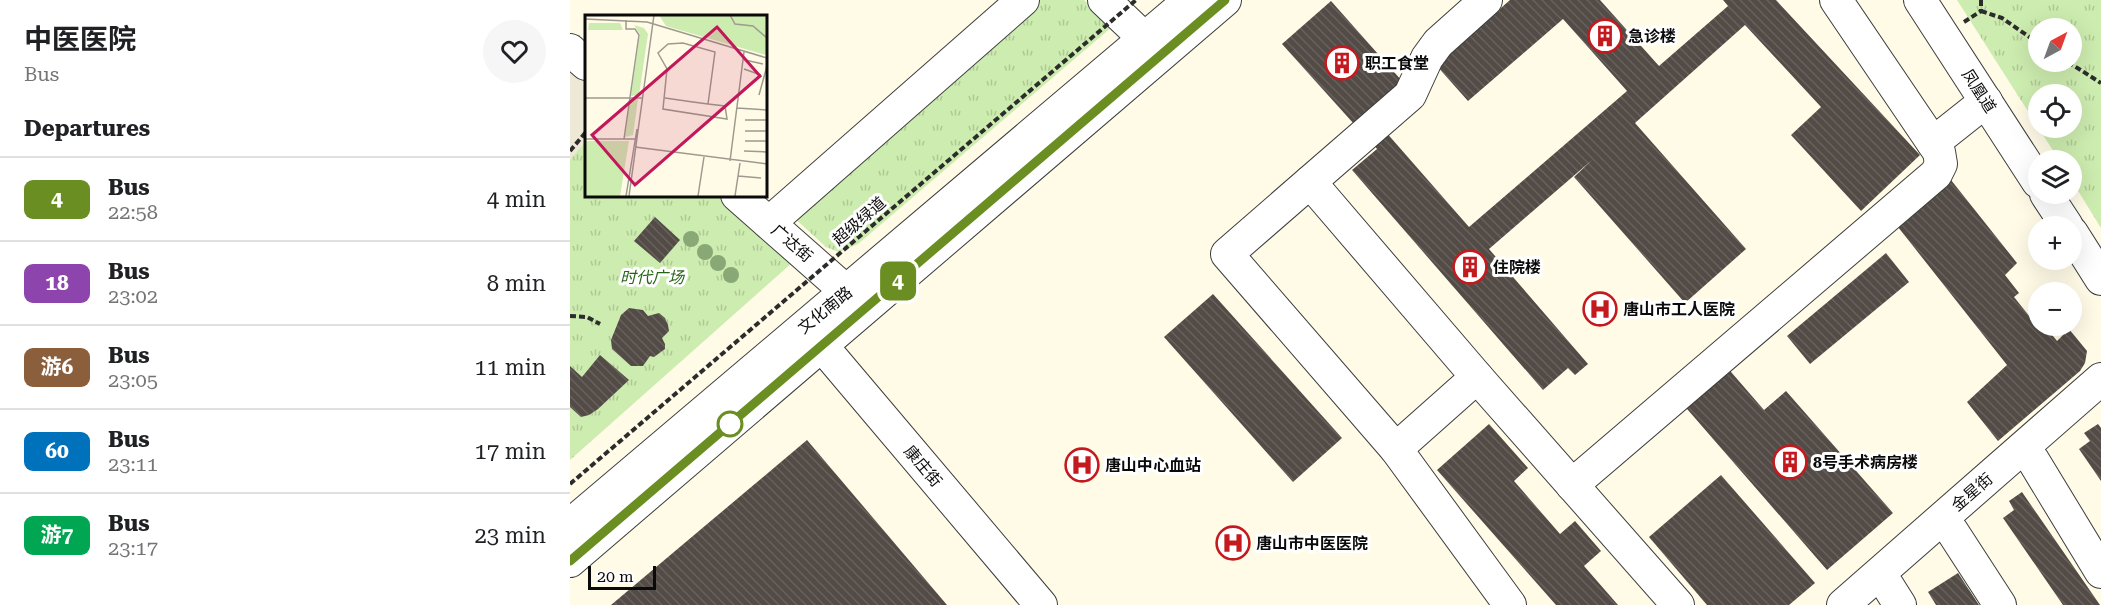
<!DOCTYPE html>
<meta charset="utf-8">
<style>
body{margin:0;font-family:"Roboto Serif","Noto Sans SC",serif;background:#f6f6f6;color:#202124;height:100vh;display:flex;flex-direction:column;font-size:22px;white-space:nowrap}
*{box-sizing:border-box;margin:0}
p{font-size:20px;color:#757577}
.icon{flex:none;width:33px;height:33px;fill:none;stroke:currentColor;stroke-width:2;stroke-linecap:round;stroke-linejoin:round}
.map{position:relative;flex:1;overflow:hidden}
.panel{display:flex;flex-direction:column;background:#fff;width:570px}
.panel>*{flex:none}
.badge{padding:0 12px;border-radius:9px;font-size:21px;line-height:39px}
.needle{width:39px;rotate:41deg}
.tools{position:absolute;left:1458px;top:18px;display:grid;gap:12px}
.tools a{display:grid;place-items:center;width:54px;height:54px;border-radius:50%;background:#fff;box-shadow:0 6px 24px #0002;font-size:30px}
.scale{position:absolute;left:18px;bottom:15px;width:68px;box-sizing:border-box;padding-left:6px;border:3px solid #0a0a0a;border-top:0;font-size:16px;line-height:21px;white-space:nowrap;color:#0a0a0a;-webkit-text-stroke:4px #fff;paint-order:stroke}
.map>.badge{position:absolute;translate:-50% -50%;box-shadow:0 0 0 3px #fff}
h2{padding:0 24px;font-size:22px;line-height:54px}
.round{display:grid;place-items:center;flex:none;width:63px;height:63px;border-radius:32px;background:#f6f6f6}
.headline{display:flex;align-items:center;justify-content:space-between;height:102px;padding:0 24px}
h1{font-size:28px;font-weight:700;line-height:45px}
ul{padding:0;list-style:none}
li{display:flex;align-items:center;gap:18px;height:84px;padding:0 24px;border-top:2px solid #e0e0e0}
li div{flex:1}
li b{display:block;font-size:22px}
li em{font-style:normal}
li .badge{min-width:66px;font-weight:700;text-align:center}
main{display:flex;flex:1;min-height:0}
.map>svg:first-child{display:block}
.grass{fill:url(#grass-tufts);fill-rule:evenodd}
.plaza{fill:#eee8d7}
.building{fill:url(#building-back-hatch)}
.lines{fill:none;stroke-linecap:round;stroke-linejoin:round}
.minor-casing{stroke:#3d3d3d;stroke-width:34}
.path{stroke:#2c2c2c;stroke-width:4;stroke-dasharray:6 3;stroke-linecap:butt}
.minor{stroke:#fff;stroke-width:32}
.path-bridge{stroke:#2c2c2c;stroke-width:4;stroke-dasharray:6 3;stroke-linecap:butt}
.tree{fill:#88a875}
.line-casing{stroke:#fff;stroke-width:14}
.line{stroke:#6b8e23;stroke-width:9}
.stop-dot{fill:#fff;stroke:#6b8e23;stroke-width:3}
.labels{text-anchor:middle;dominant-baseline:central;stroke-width:6;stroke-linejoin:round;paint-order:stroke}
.poi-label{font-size:16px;font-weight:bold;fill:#0a0a0a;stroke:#fff;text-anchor:start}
.street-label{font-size:16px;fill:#0a0a0a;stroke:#fff}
.park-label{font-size:16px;font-style:italic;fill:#266517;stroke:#fff}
.inset-road{fill:none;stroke:#9d9b8f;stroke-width:1.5}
.view{fill:#c2185b;fill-opacity:0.15;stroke:#c2185b;stroke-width:3}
.inset-edge{fill:none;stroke:#0a0a0a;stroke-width:3}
</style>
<main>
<section class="panel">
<div class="headline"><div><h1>中医医院</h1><p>Bus</p></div><a class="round"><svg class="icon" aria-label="heart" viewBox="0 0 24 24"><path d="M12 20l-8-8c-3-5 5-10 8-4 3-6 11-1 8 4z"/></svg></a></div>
<h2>Departures</h2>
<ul>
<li><span class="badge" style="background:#6b8e23;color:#fff">4</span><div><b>Bus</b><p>22:58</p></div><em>4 min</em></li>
<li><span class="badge" style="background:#8e44ad;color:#fff">18</span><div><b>Bus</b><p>23:02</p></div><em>8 min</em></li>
<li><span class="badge" style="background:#8b5e3c;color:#fff">游6</span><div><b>Bus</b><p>23:05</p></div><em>11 min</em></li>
<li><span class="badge" style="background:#0072bc;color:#fff">60</span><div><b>Bus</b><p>23:11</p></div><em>17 min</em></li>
<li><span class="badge" style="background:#00a651;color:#fff">游7</span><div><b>Bus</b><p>23:17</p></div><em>23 min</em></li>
</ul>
</section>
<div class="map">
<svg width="1531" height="605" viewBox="0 0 1531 605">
<defs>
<pattern id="grass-tufts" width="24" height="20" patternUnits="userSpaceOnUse" patternTransform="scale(1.5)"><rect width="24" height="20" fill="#cdecaf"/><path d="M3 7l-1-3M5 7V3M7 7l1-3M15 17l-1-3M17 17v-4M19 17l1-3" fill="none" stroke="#afc995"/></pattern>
<pattern id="building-back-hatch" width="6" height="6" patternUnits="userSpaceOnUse" patternTransform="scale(1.5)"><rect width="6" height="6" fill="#534b46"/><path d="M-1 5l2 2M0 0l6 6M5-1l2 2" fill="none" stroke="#67605c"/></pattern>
</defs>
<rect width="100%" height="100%" fill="#fffbe7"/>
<g class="grass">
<polygon points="467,0 514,0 543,26 288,244 269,252 256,247 221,215"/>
<path d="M1387,0h144v228l-29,-47v-21h-13zM1502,28v34h-34v-34zM1502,94v34h-34v-34z"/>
<polygon points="0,69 16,83 16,195 146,195 223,262 0,460"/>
</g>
<polygon class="plaza" points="0,69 16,83 16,141 0,160"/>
<g class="building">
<polygon points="940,0 1030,0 1089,66 1158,6 1153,0 1206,0 1350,155 1291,211 1221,135 1251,107 1175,25 1065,123 1176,249 1115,303 1004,177 1022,160 919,249 1018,364 1005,375 998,368 973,390 782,170 807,149 802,142 815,131 899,227 1057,91 993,19 898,101 866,65"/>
<polygon points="761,1 832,81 784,124 712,44"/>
<polygon points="1381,180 1447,263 1435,275 1449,293 1444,297 1460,317 1465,314 1468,318 1468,326 1475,326 1487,341 1499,329 1517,351 1515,363 1510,371 1428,441 1397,402 1437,365 1328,227"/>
<polygon points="85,217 110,240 90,263 64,241"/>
<polygon points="1316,253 1339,282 1240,364 1217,336"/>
<polygon points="643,294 772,438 723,482 594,337"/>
<polygon points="59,308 73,310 78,316 89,313 95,318 98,325 99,331 92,338 95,344 95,349 84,357 80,356 73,366 61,366 42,349 41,340 51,315"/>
<polygon points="30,355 59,380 28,409 19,415 11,417 0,407 0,366 12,377"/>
<polygon points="1155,365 1194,410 1216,391 1323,513 1257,570 1111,402"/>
<polygon points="919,424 958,468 944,481 990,534 1005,521 1031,551 1014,566 1048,605 986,605 867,470"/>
<polygon points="1528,424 1531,428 1531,481 1509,449 1520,441 1514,433"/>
<polygon points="237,440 377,605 41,605"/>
<polygon points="1151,475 1245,583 1219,605 1137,605 1079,537"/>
<polygon points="1452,492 1530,605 1493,605 1433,518 1444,510 1439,501"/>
<polygon points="1388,573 1409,605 1366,605 1358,592"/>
</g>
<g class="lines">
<defs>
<g id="minor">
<polyline points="534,0 575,39"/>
<polyline points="916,0 868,43 857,58 840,95 657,254 826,449 940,605"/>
<polyline points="1350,0 1468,182"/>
<polyline points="0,50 16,64"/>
<polyline points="1363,143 1416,101"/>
<polyline points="740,182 907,377 1108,605"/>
<polyline points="1476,194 1497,226"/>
<polyline points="167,195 277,292"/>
<polyline points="199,223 453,0"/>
<polyline points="1502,233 1531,279"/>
<polyline points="238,332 252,346 471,605"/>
<polyline points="826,449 907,377"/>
<polyline points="1463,460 1531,572"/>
<polyline points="1002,485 1366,174 1371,164 1369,152 1266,0"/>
<polyline points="0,525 620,0"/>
<polyline points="1382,531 1430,605"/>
<polyline points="0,561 655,0"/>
<polyline points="1318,586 1330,605"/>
<polyline points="1273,605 1531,379"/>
</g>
</defs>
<use href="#minor" class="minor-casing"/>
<g class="path">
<polyline points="1411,0 1411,11"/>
<polyline points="1411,11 1432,18 1468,43"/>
<polyline points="1394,22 1411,11"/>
<polyline points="1498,62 1531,83"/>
<polyline points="0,151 16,132"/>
<polyline points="0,316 17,317 30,324"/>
</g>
<use href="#minor" class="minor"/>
<polyline class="path-bridge" points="0,484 566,0"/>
</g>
<g class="tree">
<circle cx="121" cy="239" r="8"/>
<circle cx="135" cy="252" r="8"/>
<circle cx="148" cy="263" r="8"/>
<circle cx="161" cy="275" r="8"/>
</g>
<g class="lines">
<defs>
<polyline id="line" points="0,561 655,0"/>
</defs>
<use href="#line" class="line-casing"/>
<use href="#line" class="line"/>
</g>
<defs>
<symbol id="building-ring" viewBox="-11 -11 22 22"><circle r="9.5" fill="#fff" stroke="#c3191f" stroke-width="1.5"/><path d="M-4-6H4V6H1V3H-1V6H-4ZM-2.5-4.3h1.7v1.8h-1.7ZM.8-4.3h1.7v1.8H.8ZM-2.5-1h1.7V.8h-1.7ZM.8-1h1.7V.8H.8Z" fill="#c3191f"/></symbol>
<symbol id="hospital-ring" viewBox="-11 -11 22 22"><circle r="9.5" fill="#fff" stroke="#c3191f" stroke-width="1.5"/><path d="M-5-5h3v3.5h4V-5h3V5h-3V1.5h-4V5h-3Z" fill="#c3191f"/></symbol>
</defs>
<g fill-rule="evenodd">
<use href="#building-ring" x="1016" y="17" width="38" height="38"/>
<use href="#building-ring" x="753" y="44" width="38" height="38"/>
<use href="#building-ring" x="881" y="248" width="38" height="38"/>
<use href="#hospital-ring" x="1011" y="290" width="38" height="38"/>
<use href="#building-ring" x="1201" y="443" width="38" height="38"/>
<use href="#hospital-ring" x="493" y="446" width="38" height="38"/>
<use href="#hospital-ring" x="644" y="524" width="38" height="38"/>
</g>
<circle class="stop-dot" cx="160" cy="424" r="12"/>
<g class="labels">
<g class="poi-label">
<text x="1058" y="36">急诊楼</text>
<text x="795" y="63">职工食堂</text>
<text x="923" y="267">住院楼</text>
<text x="1053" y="309">唐山市工人医院</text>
<text x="1243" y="462">8号手术病房楼</text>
<text x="535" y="465">唐山中心血站</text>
<text x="686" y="543">唐山市中医医院</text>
</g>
<g class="street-label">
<text transform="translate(1409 91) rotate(57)">凤凰道</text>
<text transform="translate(289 221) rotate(-41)">超级绿道</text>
<text transform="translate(222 243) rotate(41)">广达街</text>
<text transform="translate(255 310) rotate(-39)">文化南路</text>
<text transform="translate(353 466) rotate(50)">康庄街</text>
<text transform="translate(1402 492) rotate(-41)">金星街</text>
</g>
<g class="park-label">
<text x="82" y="277">时代广场</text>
</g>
</g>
<g transform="translate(15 15)">
<rect width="182" height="182" fill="#fffbe7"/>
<path d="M74,0h107v40l-100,-29zM4,8h31l3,7h-35zM49,10l10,3 4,6 -9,61 -8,1 9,-62zM45,84h8l-5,36 -8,2zM0,126h44l-9,55h-35z" fill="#cdecaf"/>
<path class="inset-road" d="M145,0l5,9 18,2 14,12M0,4l62,3 120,36M160,45l18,4M159,54l17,6M174,80l8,-29M0,83h57M80,83l28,4 15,2 17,2 2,13 -64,-10 4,-40 -9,-16 10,-9 15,-1 32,9 -7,52M152,93l30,2M160,105h22M160,116h22M0,124h50M39,124l15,-104 -4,-6h-9v-9M160,126h22M50,132l132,17M159,136l23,1M145,146l14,-109M153,161l23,2M41,181l11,-67M44,181l25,-181M113,181l6,-39M150,181l5,-33"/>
<path class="view" d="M132,12l43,49 -125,109 -43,-50z"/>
<rect width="182" height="182" class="inset-edge"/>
</g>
</svg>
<div class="tools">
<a><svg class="needle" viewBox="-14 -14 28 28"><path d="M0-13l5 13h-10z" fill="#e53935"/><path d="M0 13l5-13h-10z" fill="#757577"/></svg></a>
<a><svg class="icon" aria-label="locate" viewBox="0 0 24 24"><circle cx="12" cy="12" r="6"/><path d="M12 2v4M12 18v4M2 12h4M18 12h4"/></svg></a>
<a><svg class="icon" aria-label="layers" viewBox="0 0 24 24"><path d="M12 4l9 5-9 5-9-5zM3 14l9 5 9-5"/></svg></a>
<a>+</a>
<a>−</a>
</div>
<div class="scale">20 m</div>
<b class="badge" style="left:328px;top:281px;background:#6b8e23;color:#fff">4</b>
</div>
</main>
